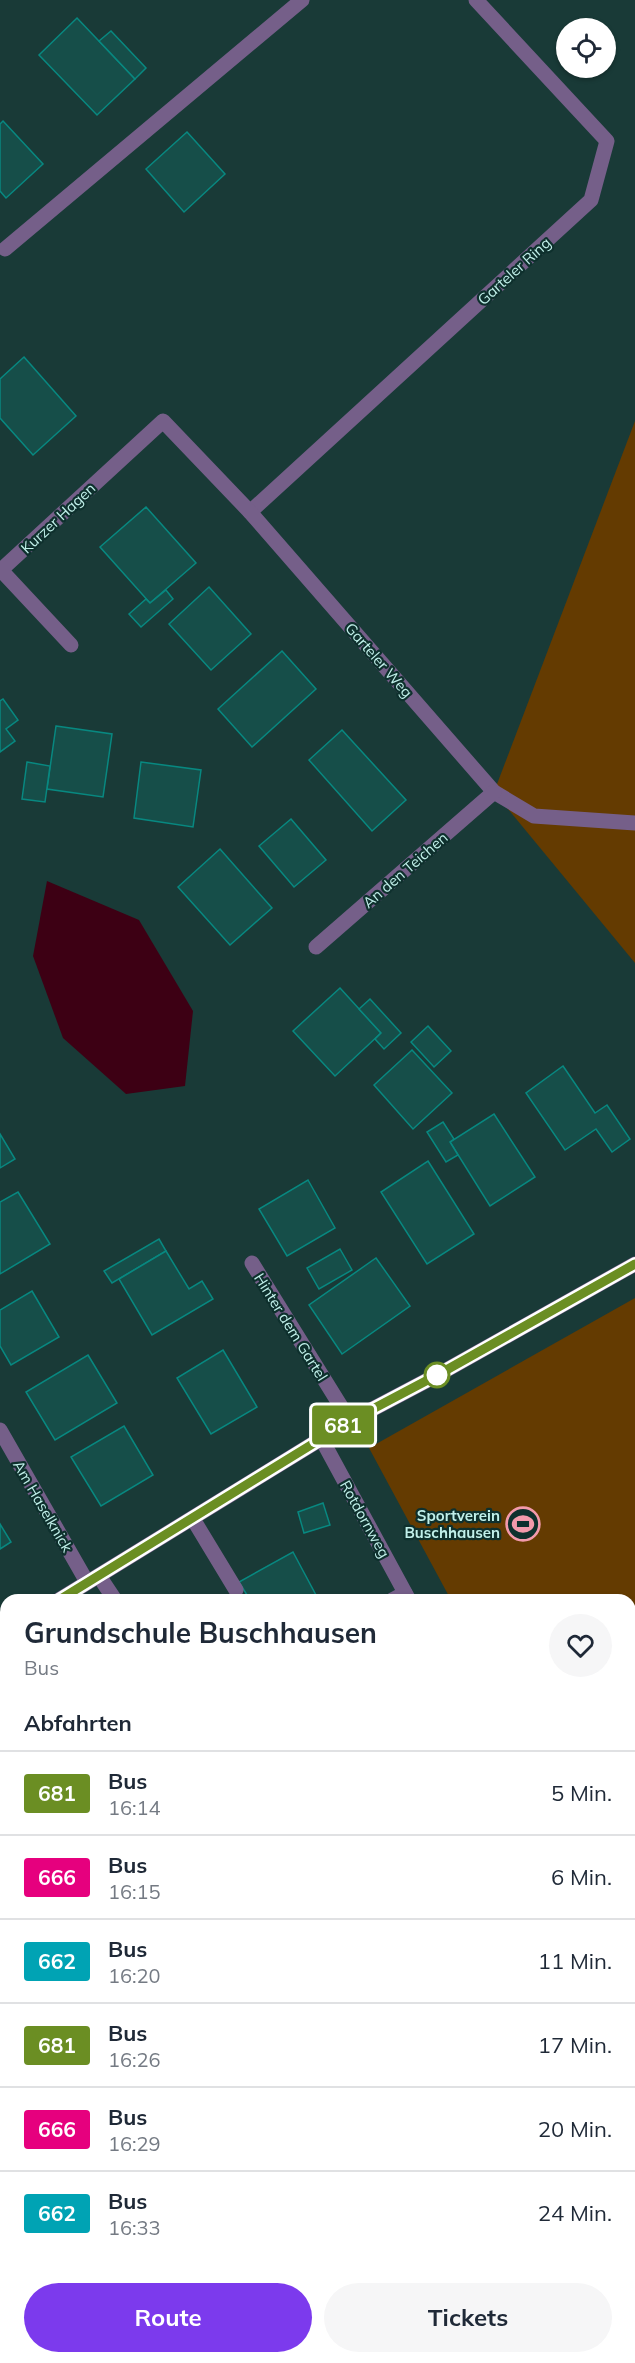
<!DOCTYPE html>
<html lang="de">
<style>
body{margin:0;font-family:Mulish,sans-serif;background:#f6f6f7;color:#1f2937;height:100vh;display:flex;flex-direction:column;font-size:22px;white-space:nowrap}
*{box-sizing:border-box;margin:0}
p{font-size:20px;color:#747a83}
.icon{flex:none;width:33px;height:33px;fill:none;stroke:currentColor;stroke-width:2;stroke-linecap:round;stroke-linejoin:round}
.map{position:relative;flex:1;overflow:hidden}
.sheet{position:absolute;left:0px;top:1594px;width:636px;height:770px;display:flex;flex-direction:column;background:#fff;border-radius:18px 18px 0 0;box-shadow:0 2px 4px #0004}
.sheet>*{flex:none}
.badge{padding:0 12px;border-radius:4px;font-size:21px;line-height:39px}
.tools{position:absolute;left:556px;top:18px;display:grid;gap:12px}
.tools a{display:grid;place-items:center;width:60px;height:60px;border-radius:50%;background:#fff;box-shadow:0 2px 4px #0004;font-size:30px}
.map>.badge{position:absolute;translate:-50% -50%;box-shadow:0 0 0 3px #fff}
h2{padding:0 24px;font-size:22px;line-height:54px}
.round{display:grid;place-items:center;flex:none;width:63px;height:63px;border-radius:32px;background:#f6f6f7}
.headline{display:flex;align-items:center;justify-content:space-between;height:102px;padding:0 24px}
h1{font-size:28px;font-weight:700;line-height:45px}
.cta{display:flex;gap:12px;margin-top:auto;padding:12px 24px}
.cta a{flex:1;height:69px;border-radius:36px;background:#7c3aed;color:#fff;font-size:24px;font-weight:700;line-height:69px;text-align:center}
.cta a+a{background:#f6f6f7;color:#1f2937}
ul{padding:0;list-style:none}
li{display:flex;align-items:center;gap:18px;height:84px;padding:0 24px;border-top:2px solid #e0e1e3}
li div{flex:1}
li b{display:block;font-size:22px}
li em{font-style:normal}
li .badge{min-width:66px;font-weight:700;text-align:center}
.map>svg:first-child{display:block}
.built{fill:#244945}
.green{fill:#643b01}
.water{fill:#3d0014}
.building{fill:#164e49;stroke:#088880;stroke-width:1.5}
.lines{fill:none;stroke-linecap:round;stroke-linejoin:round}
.lane{stroke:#755f89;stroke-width:15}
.street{stroke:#755f89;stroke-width:15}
.line-casing{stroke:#fff;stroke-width:14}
.line{stroke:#6b8e23;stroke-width:9}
.stop-dot{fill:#fff;stroke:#6b8e23;stroke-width:3}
.labels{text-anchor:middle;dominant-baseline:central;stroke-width:4.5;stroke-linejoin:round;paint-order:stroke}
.street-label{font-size:15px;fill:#c1f0ea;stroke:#0e302d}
.poi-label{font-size:15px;font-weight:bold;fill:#c1f0ea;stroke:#0e302d;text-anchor:end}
</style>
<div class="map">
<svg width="635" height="2363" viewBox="0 0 635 2363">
<rect width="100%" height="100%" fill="#193a37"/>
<polygon class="built" points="635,1806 635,1904 630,1895 630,1808"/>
<g class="green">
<polygon points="635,421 635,963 494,792"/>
<polygon points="635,1298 635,1790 630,1793 630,1600 451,1600 369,1448"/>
</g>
<polygon class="water" points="47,881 139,920 193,1011 185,1086 126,1094 63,1038 33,956"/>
<g class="building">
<polygon points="77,18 135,79 97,115 39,55"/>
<polygon points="111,31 146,68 135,79 99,41"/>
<polygon points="3,121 43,164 6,198 0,191 0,124"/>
<polygon points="187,132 225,174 184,212 146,169"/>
<polygon points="24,357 76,416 33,455 0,418 0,379"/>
<polygon points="146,507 196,563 150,603 100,547"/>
<polygon points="209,587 251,634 211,670 169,624"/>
<polygon points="166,590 173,599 141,627 129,614 146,599 150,603"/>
<polygon points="282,651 316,689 252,747 218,709"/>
<polygon points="3,699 18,720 6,729 15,741 0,752 0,701"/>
<polygon points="56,726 112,734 103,797 47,789"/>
<polygon points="342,730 406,800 372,831 309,760"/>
<polygon points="27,762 50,766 45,802 22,799"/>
<polygon points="141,762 201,770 193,827 134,818"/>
<polygon points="291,819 326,860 294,887 259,846"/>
<polygon points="220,849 272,908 230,945 178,887"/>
<polygon points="340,988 381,1033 335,1076 293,1031"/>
<polygon points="370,999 401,1033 384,1049 375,1039 381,1033 359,1009"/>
<polygon points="428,1026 451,1051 434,1067 411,1042"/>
<polygon points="412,1050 452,1093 413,1129 374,1085"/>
<polygon points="563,1066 595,1113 607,1105 630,1139 612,1152 596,1129 565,1150 526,1093"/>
<polygon points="494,1114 535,1177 490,1206 450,1142"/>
<polygon points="443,1122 454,1139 450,1142 458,1155 446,1162 427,1132"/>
<polygon points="0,1134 15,1159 0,1168"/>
<polygon points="428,1161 474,1234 427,1264 381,1192"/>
<polygon points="308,1180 335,1228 287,1256 259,1209"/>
<polygon points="18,1192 50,1244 0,1274 0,1202"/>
<polygon points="159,1239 166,1251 112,1283 104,1271"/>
<polygon points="340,1249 352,1270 319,1289 307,1268"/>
<polygon points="166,1251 189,1289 202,1281 213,1299 152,1335 119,1279"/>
<polygon points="376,1258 410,1306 342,1354 309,1305"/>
<polygon points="32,1291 59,1337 11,1365 0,1346 0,1310"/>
<polygon points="223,1350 257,1407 211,1434 177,1378"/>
<polygon points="88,1355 117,1403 55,1440 26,1392"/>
<polygon points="124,1426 153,1475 101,1506 71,1457"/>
<polygon points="323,1503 330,1525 304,1533 298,1512"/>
<polygon points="0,1524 11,1542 0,1549"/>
<polygon points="293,1552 317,1597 311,1600 250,1600 239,1582"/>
<polygon points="6,1854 6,1900 0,1903 0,1858"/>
<polygon points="635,2058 635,2125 630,2128 630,2061"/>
<polygon points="6,2102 6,2174 0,2163 0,2105"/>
<polygon points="635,2240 635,2303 634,2301 630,2303 630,2242"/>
<polygon points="385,2358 474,2358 477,2363 388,2363"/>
<polygon points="506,2358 553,2358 542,2363 509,2363"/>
</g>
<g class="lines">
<g class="lane">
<polyline points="193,1519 236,1590"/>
<polyline points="99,1576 115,1600"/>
<polyline points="392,1600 405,1593"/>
<polyline points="630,1935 635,1944"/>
<polyline points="0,2196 6,2207"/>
<polyline points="346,2358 349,2363"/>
<polyline points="372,2362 373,2363"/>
</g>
<g class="street">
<polyline points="5,249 302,0"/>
<polyline points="250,512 591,200 607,141 476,0"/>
<polyline points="71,645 1,570 163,421 250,512 494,792 534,816 635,823"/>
<polyline points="316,947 494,792"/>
<polyline points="252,1263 350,1421"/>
<polyline points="0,1430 87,1582"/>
<polyline points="321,1438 409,1600"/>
<polyline points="59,1600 350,1421 441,1373 635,1264"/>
<polyline points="0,1639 6,1635"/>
<polyline points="0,2071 6,2068"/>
</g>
</g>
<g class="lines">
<defs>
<polyline id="line" points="59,1600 350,1421 441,1373 635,1264"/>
</defs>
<use href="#line" class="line-casing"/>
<use href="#line" class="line"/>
</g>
<defs>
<symbol id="stadium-ring" viewBox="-11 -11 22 22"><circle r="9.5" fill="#0e302d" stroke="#f39aab" stroke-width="1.5"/><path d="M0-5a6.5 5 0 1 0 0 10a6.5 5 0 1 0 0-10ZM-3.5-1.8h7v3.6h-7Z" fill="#f39aab"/></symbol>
</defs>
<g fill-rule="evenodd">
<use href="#stadium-ring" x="504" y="1505" width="38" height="38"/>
</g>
<circle class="stop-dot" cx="437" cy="1375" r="12"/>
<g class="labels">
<g class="street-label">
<text transform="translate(514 271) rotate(-42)">Garteler Ring</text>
<text transform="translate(58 518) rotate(-43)">Kurzer Hagen</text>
<text transform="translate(379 660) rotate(49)">Garteler Weg</text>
<text transform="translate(405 870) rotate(-41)">An den Teichen</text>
<text transform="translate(291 1327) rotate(58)">Hinter dem Gartel</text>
<text transform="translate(43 1506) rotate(60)">Am Haselknick</text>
<text transform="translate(365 1519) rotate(61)">Rotdornweg</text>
</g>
<g class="poi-label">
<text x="500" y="1515">Sportverein<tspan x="500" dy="17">Buschhausen</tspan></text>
</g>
</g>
</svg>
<div class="tools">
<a><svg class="icon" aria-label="locate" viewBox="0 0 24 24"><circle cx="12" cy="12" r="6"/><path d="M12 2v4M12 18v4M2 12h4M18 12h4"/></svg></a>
</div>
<b class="badge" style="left:343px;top:1425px;background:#6b8e23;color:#fff">681</b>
<section class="sheet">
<div class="headline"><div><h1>Grundschule Buschhausen</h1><p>Bus</p></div><a class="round"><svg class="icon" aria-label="heart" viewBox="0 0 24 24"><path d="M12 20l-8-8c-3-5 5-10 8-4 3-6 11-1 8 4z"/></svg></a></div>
<h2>Abfahrten</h2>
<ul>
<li><span class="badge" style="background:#6b8e23;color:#fff">681</span><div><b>Bus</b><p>16:14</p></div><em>5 Min.</em></li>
<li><span class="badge" style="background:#e6007e;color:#fff">666</span><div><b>Bus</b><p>16:15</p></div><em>6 Min.</em></li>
<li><span class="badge" style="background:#00a3b4;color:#fff">662</span><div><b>Bus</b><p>16:20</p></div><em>11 Min.</em></li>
<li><span class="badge" style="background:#6b8e23;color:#fff">681</span><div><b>Bus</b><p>16:26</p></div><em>17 Min.</em></li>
<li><span class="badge" style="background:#e6007e;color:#fff">666</span><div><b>Bus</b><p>16:29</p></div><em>20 Min.</em></li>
<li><span class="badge" style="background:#00a3b4;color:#fff">662</span><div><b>Bus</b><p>16:33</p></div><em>24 Min.</em></li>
</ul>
<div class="cta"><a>Route</a><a>Tickets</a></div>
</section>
</div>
